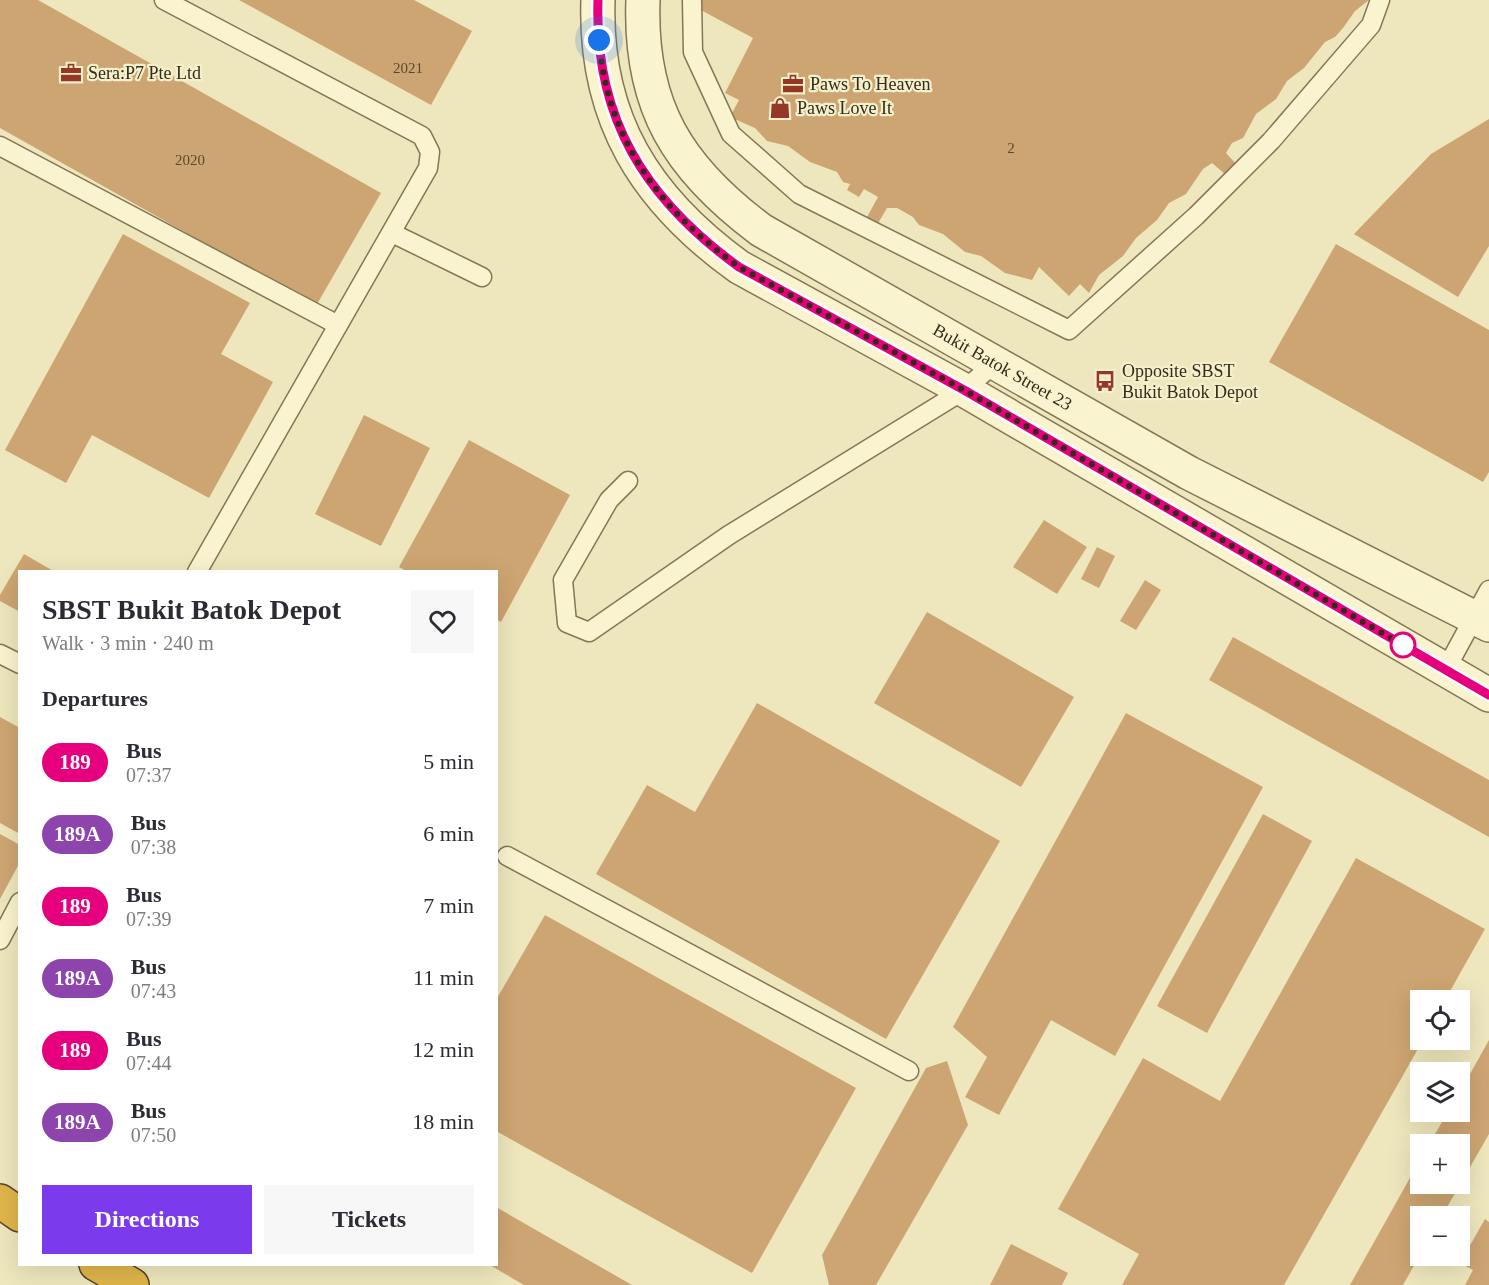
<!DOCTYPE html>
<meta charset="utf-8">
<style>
body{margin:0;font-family:Georgia,serif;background:#f7f7f7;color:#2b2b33;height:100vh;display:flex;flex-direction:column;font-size:22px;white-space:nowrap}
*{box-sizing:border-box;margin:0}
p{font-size:20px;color:#7c7c81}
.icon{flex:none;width:33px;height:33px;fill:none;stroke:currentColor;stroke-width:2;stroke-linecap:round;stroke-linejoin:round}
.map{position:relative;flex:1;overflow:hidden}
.sheet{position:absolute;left:18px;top:570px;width:480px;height:696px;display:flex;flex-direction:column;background:#fff;border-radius:0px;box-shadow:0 6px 24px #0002}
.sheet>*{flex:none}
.badge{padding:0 12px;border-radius:20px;font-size:21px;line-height:39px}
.fabs{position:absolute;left:1410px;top:990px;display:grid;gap:12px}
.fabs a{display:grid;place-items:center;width:60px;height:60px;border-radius:0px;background:#fff;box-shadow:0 6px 24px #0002;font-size:30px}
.you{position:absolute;width:30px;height:30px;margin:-15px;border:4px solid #fff;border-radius:50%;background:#1a73e8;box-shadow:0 0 0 9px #1a73e833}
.map>.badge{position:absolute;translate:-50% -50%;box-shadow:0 0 0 3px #fff}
h2{padding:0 24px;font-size:22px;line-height:54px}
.round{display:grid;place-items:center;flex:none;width:63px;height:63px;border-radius:0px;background:#f7f7f7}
.summary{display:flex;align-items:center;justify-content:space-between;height:102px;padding:0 24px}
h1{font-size:28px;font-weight:800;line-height:45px}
.cta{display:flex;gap:12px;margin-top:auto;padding:12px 24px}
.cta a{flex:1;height:69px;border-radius:0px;background:#7c3aed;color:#fff;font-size:24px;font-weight:800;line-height:69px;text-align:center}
.cta a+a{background:#f7f7f7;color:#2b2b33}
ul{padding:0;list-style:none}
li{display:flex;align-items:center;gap:18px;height:72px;padding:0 24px}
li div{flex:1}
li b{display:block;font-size:22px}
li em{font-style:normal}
li .badge{min-width:66px;font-weight:700;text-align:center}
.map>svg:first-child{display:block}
.building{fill:#cda572}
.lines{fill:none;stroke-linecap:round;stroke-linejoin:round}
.lane-casing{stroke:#857656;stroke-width:21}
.street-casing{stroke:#857656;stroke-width:36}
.highway-casing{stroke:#53432b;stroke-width:36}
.lane{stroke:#f9f3cf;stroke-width:18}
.street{stroke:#f9f3cf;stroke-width:33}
.highway{stroke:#e0b54a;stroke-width:33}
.line-casing{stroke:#fff;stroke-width:14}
.line{stroke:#e6007e;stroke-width:9}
.walk{stroke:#342b1b;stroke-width:6;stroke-dasharray:0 10.8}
.stop-dot{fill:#fff;stroke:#e6007e;stroke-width:3}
.labels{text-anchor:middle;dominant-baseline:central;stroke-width:4.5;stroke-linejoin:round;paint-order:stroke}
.number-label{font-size:15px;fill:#5a4a31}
.poi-label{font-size:18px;fill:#342b1b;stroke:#f5f0cc;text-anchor:start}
.street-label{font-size:18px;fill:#342b1b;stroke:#f5f0cc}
</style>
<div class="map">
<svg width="1489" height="1285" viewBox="0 0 1489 1285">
<rect width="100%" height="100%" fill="#eee7bd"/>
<g class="building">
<polygon points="0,0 38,0 381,193 316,306 0,128"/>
<polygon points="239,0 414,0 472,31 431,105"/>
<polygon points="702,0 1369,0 1355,11 1343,28 1335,37 1325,42 1304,68 1287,81 1276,99 1256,114 1243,138 1232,143 1226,153 1237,165 1226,175 1212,163 1203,169 1186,194 1169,203 1157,220 1136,238 1123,256 1099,275 1089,293 1080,284 1069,296 1039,267 1032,280 1005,273 981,256 965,252 943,234 919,225 913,217 897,208 887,208 877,225 866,219 878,197 864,189 859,197 847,190 850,184 843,182 837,172 810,162 788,146 767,141 755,128 730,117 739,100 725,93 753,38 697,8"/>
<polygon points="1489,119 1489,246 1458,297 1354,234 1431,154"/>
<polygon points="123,234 250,303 221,354 273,382 209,498 92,435 66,483 5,450"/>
<polygon points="1336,244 1489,330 1489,472 1483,482 1269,362"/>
<polygon points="364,415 430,448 381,546 315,514"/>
<polygon points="469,440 570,495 501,622 496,619 496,572 408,572 399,567"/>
<polygon points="1044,520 1087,547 1057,594 1013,567"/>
<polygon points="1097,547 1115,556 1099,588 1081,579"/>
<polygon points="24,554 55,572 20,572 20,612 0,601 0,595"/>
<polygon points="1145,580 1161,590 1136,630 1120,621"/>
<polygon points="927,612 1074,697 1021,787 874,703"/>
<polygon points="1233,637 1489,780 1489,837 1209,680"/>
<polygon points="757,703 1000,841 886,1039 596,874 647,785 695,812"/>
<polygon points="1126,713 1263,787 1115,1056 1051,1020 999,1115 965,1097 987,1057 953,1027"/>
<polygon points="0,717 20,728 20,834 0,823"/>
<polygon points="1263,814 1312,841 1207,1033 1157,1006"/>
<polygon points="0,834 20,845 20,862 0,899"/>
<polygon points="1356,858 1485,929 1445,1000 1420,1000 1420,1040 1423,1040 1284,1285 1122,1285 1139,1254 1058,1209 1143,1058 1220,1101"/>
<polygon points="545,915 856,1088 752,1273 496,1131 496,1000"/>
<polygon points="1489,1040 1489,1134 1442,1216 1420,1216 1420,1255 1403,1285 1350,1285 1420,1160 1420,1184 1460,1184 1460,1144 1429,1144 1448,1112 1460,1112 1460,1092"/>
<polygon points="947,1061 968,1125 876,1285 829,1285 822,1255 926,1068"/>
<polygon points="496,1207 632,1285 524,1285 488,1264 496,1264"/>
<polygon points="1485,1219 1489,1222 1489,1285 1465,1285 1473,1270 1460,1263"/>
<polygon points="1011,1244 1068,1273 1062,1285 990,1285"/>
</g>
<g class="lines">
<defs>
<g id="lane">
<polyline points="164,0 422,136 430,152 428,168 197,572"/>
<polyline points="692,0 693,52 731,134 799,194 1069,330 1196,216 1271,141 1371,25 1380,0"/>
<polyline points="0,146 338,325"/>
<polyline points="392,233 482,277"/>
<polyline points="628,481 609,500 563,580 567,623 589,632 729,535 964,390 995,363"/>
<polyline points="0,654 20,664"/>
<polyline points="1446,669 1489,590"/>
<polyline points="507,856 909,1071"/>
<polyline points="0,940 20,902"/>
</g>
<g id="street">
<path d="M598,0c-4,118 47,199 141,267l225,123 525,305"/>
<path id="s1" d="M643,0c-4,106 35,168 118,230l428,243 300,152"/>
</g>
<g id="highway">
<polyline points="0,1201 20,1215"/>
<polyline points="96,1264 132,1285"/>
</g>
</defs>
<use href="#lane" class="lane-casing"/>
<use href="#street" class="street-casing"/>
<use href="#highway" class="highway-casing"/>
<use href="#lane" class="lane"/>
<use href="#street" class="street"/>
<use href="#highway" class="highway"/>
</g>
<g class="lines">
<defs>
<path id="line" d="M598,0c-4,118 47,199 141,267l225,123 525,305"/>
</defs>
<use href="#line" class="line-casing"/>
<use href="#line" class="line"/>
<path class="walk" d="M599,40c8,100 61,170 140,227l225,123 444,258 -5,-3"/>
</g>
<defs>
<symbol id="office-bare" viewBox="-9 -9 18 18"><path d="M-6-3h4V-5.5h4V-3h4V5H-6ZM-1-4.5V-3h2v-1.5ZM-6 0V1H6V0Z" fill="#953626" stroke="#f5f0cc" stroke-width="2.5" paint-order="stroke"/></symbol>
<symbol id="shop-bare" viewBox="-9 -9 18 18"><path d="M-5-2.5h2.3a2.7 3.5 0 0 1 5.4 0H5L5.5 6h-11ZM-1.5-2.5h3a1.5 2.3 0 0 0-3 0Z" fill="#953626" stroke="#f5f0cc" stroke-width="2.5" paint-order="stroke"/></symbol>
<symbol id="bus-bare" viewBox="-9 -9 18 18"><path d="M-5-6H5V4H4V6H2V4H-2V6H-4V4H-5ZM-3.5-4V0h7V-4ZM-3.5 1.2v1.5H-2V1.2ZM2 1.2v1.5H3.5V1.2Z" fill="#953626" stroke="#f5f0cc" stroke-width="2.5" paint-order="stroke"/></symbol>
</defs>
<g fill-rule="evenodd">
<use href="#office-bare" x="56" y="58" width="30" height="30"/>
<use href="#office-bare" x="778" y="69" width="30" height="30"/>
<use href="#shop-bare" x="765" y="93" width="30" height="30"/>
<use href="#bus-bare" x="1090" y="366" width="30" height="30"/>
</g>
<circle class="stop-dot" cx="1403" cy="645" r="12"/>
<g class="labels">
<g class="number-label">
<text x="408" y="68">2021</text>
<text x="1011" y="148">2</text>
<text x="190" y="160">2020</text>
</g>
<g class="poi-label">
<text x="88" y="73">Sera:P7 Pte Ltd</text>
<text x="810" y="84">Paws To Heaven</text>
<text x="797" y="108">Paws Love It</text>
<text x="1122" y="371">Opposite SBST<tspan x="1122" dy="21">Bukit Batok Depot</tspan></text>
</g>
<g class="street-label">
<text stroke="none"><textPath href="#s1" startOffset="549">Bukit Batok Street 23</textPath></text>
</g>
</g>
</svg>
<div class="fabs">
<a><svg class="icon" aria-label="locate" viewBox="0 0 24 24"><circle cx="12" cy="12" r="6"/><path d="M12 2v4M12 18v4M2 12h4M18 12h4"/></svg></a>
<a><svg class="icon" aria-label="layers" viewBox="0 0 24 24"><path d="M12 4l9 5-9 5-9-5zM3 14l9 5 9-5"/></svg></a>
<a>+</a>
<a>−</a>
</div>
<div class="you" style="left:599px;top:40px"></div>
<section class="sheet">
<div class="summary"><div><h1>SBST Bukit Batok Depot</h1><p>Walk · 3 min · 240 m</p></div><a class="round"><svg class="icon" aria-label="heart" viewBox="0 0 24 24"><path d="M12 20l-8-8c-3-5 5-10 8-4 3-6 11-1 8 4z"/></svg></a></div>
<h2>Departures</h2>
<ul>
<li><span class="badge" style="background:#e6007e;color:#fff">189</span><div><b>Bus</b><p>07:37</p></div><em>5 min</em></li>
<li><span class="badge" style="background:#8e44ad;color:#fff">189A</span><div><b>Bus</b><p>07:38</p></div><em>6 min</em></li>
<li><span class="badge" style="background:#e6007e;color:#fff">189</span><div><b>Bus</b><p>07:39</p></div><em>7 min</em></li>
<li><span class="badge" style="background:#8e44ad;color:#fff">189A</span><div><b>Bus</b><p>07:43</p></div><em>11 min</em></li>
<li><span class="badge" style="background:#e6007e;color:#fff">189</span><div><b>Bus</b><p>07:44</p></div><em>12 min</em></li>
<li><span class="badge" style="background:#8e44ad;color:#fff">189A</span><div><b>Bus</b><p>07:50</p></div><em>18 min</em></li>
</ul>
<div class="cta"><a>Directions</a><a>Tickets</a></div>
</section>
</div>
